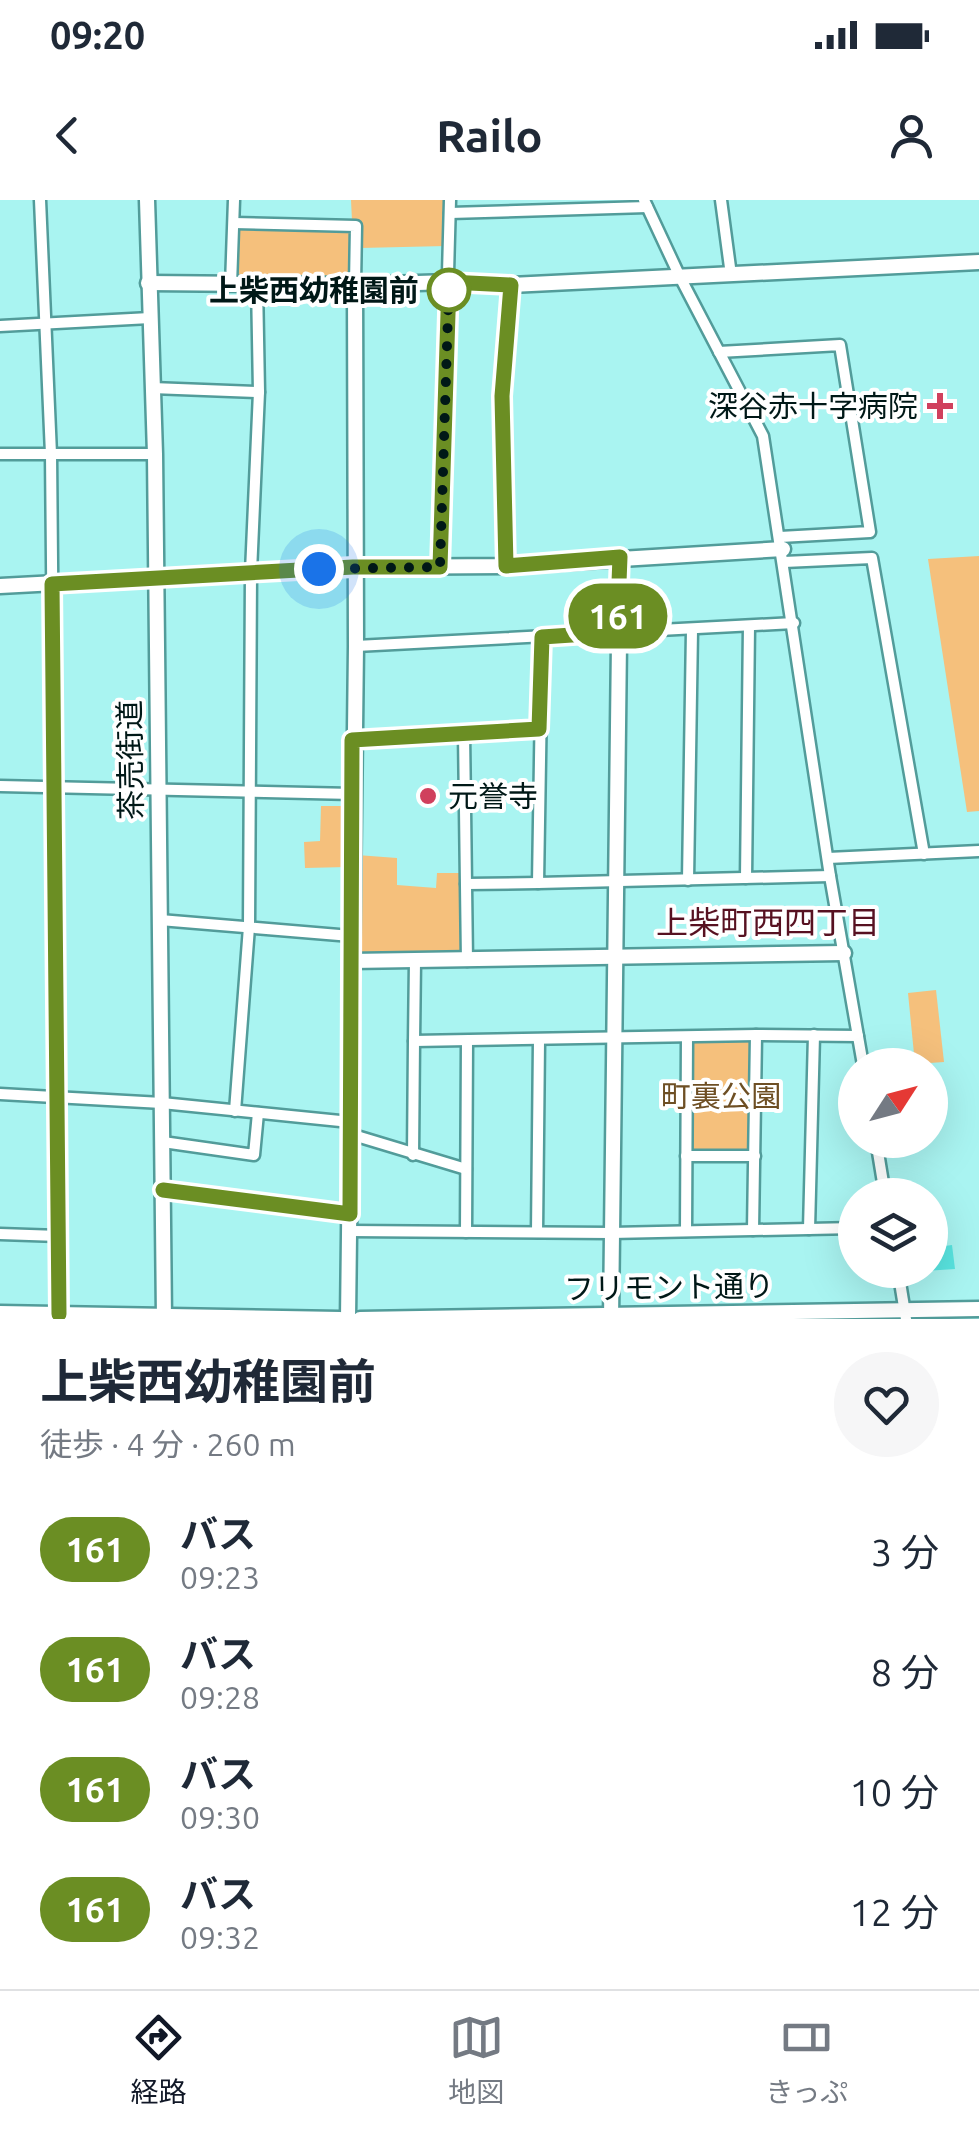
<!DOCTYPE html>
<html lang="ja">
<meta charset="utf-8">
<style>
body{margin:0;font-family:Ubuntu,"Noto Sans JP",sans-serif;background:#f6f6f7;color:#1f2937;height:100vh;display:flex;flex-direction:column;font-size:38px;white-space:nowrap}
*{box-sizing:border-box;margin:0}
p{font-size:32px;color:#747a83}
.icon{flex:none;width:55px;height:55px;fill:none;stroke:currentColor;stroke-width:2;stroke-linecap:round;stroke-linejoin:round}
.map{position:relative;height:1119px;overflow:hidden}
.drawer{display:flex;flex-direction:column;background:#fff;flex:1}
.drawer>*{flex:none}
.badge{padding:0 20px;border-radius:32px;font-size:35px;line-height:65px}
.needle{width:65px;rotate:54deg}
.buttons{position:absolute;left:838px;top:848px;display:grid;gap:20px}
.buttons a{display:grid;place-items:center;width:110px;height:110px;border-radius:50%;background:#fff;box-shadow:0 10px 40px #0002;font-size:50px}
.you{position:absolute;width:50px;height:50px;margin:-25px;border:8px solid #fff;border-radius:50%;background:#1a73e8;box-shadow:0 0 0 15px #1a73e833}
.map>.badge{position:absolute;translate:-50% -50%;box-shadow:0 0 0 5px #fff}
.round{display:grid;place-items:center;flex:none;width:105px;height:105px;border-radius:52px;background:#f6f6f7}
.head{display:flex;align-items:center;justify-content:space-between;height:170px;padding:0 40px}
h1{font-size:48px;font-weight:700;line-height:75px}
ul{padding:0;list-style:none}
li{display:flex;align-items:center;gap:30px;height:120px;padding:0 40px}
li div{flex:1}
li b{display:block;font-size:38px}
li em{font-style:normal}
li .badge{min-width:110px;font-weight:700;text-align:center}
.status{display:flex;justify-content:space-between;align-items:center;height:70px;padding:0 50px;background:#fff;direction:ltr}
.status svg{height:28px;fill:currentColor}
header{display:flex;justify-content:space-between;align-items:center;height:130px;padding:0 40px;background:#fff;font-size:45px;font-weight:700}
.menu{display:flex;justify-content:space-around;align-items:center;height:140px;border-top:2px solid #e0e1e3;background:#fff;font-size:28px;color:#747a83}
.menu a{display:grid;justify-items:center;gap:5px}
.menu .current{color:#111827}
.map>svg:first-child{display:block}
.green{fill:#f5c07c}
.water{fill:#59e5e1}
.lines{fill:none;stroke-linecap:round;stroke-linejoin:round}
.street-casing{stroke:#529c9a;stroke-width:15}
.secondary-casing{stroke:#529c9a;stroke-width:19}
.street{stroke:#fff;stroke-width:10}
.secondary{stroke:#fff;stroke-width:14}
.line-casing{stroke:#fff;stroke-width:22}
.line{stroke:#6b8e23;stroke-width:15}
.walk{stroke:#001817;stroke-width:10;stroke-dasharray:0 18}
.stop-dot{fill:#fff;stroke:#6b8e23;stroke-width:5}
.poi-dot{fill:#d0405d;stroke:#fff;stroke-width:4}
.labels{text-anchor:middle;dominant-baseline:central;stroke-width:8;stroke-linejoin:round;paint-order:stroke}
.stop-label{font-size:30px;font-weight:bold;fill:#001817;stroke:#fff;text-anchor:end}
.poi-label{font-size:30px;fill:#001817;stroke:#fff;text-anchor:end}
.street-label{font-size:30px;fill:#001817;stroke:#fff}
.park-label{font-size:30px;fill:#6e4f24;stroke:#fff}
.neighbourhood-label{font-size:32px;fill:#571121;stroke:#fff}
</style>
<div class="status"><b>09:20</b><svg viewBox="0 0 49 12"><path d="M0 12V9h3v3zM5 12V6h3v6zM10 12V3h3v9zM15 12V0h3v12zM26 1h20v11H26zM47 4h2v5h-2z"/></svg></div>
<header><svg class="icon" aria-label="back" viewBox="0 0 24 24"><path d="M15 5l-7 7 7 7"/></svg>Railo<svg class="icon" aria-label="person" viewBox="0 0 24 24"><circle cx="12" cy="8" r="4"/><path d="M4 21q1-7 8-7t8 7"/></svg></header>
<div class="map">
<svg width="979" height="1119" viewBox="0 0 979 1119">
<rect width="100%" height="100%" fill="#a9f4f1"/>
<g class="green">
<polygon points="351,0 446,0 446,46 360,48 360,22 352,21"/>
<polygon points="234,23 356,26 355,85 231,85"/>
<polygon points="979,356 979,611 967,612 928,359"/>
<polygon points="321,606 348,606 347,667 305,668 304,642 320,641"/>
<polygon points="357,655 397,658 397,685 436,688 437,673 461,673 462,756 357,757"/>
<polygon points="936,790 944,862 915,864 908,793"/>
<polygon points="756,835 755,956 686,956 687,837"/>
</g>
<polygon class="water" points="952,1045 955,1069 925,1071 930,1070 930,1048"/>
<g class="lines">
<defs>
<g id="street">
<polyline points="40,0 51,254 59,1114"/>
<polyline points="644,0 680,77 763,236 830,676 863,865"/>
<polyline points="721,0 731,75"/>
<polyline points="450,13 647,7"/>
<polyline points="234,23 356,26 355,85"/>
<polyline points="231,85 234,0"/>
<polyline points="0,126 150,118"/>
<polyline points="719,152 840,145 870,332 780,337"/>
<polyline points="152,188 259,192"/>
<polyline points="0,254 155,254"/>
<polyline points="784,362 872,358 924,654"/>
<polyline points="506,366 502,196 511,85"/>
<polyline points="440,367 450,0"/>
<polyline points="542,437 538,683 830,676"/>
<polyline points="356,446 794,423"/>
<polyline points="464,533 467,761"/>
<polyline points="352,540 539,529"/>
<polyline points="0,586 353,594"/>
<polyline points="828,658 979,651"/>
<polyline points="746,678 749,426"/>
<polyline points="688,680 692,430"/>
<polyline points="466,684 538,683"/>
<polyline points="160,720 351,736"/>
<polyline points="415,761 414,841 756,835 858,836"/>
<polyline points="0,894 162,903 350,922"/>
<polyline points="235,911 249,727 251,372 259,192 257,84"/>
<polyline points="350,934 466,969"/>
<polyline points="876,940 885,995"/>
<polyline points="163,942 254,955 258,913"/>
<polyline points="413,955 414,841"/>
<polyline points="686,956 755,956"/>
<polyline points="163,990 350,1014"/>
<polyline points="809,1029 814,835"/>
<polyline points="753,1030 756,835"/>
<polyline points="350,1031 611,1033 855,1028"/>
<polyline points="686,1031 687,837"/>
<polyline points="466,1032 467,841"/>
<polyline points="537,1032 539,841"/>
<polyline points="0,1034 59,1036"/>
<polyline points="898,1070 906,1119"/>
</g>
<g id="secondary">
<polyline points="147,0 155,254 164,1119"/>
<polyline points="148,83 355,85 449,82 511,85 979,62"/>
<polyline points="0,386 353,367 506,366 783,349"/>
<polyline points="351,761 844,753"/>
<polyline points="0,1113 340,1119"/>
<polyline points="348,1119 356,446 355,85"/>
<polyline points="360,1119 979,1109"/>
<polyline points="611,1119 620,357"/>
</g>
</defs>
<use href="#street" class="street-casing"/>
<use href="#secondary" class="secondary-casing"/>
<use href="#street" class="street"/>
<use href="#secondary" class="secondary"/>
</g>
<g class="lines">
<defs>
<polyline id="line" points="59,1114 52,384 353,367 440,367 449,82 511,85 502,196 506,366 620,357 617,432 542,437 539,529 352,540 350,1014 163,990"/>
</defs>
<use href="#line" class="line-casing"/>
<use href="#line" class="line"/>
<polyline class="walk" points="319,369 440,367 449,82 449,90"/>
</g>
<circle class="stop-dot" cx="449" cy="90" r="20"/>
<g class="poi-dot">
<path d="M935 191h10v10h10v10h-10v10h-10v-10h-10v-10h10z"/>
<circle cx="428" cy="596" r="10"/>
</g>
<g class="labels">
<g class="stop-label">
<text x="419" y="90">上柴西幼稚園前</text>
</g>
<g class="poi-label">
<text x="918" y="206">深谷赤十字病院</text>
<text x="448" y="596" text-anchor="start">元誉寺</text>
</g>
<g class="street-label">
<text transform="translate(130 560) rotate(-91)">茶売街道</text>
<text transform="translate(669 1087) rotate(-1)">フリモント通り</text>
</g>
<g class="park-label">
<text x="721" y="896">町裏公園</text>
</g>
<g class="neighbourhood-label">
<text x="768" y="722">上柴町西四丁目</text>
</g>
</g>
</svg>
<div class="buttons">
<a><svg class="needle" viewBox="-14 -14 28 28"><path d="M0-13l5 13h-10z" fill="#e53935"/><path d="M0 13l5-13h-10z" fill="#747a83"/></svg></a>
<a><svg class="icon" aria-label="layers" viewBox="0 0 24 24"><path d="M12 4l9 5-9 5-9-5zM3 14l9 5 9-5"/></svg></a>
</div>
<div class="you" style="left:319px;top:369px"></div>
<b class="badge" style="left:618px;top:416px;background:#6b8e23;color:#fff">161</b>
</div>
<section class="drawer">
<div class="head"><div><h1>上柴西幼稚園前</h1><p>徒歩 · 4 分 · 260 m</p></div><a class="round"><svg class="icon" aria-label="heart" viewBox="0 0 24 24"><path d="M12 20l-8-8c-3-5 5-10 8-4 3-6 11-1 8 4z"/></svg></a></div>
<ul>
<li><span class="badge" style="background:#6b8e23;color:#fff">161</span><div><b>バス</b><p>09:23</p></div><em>3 分</em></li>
<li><span class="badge" style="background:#6b8e23;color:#fff">161</span><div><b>バス</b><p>09:28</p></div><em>8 分</em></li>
<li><span class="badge" style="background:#6b8e23;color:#fff">161</span><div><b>バス</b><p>09:30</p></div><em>10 分</em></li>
<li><span class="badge" style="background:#6b8e23;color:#fff">161</span><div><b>バス</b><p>09:32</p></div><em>12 分</em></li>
</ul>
</section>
<nav class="menu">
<a class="current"><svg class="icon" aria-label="directions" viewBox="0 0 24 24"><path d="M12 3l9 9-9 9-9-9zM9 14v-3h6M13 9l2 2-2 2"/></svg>経路</a>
<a><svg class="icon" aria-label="map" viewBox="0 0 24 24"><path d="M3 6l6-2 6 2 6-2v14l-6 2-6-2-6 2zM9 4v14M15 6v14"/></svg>地図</a>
<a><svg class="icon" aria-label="tickets" viewBox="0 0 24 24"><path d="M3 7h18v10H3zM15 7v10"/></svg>きっぷ</a>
</nav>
